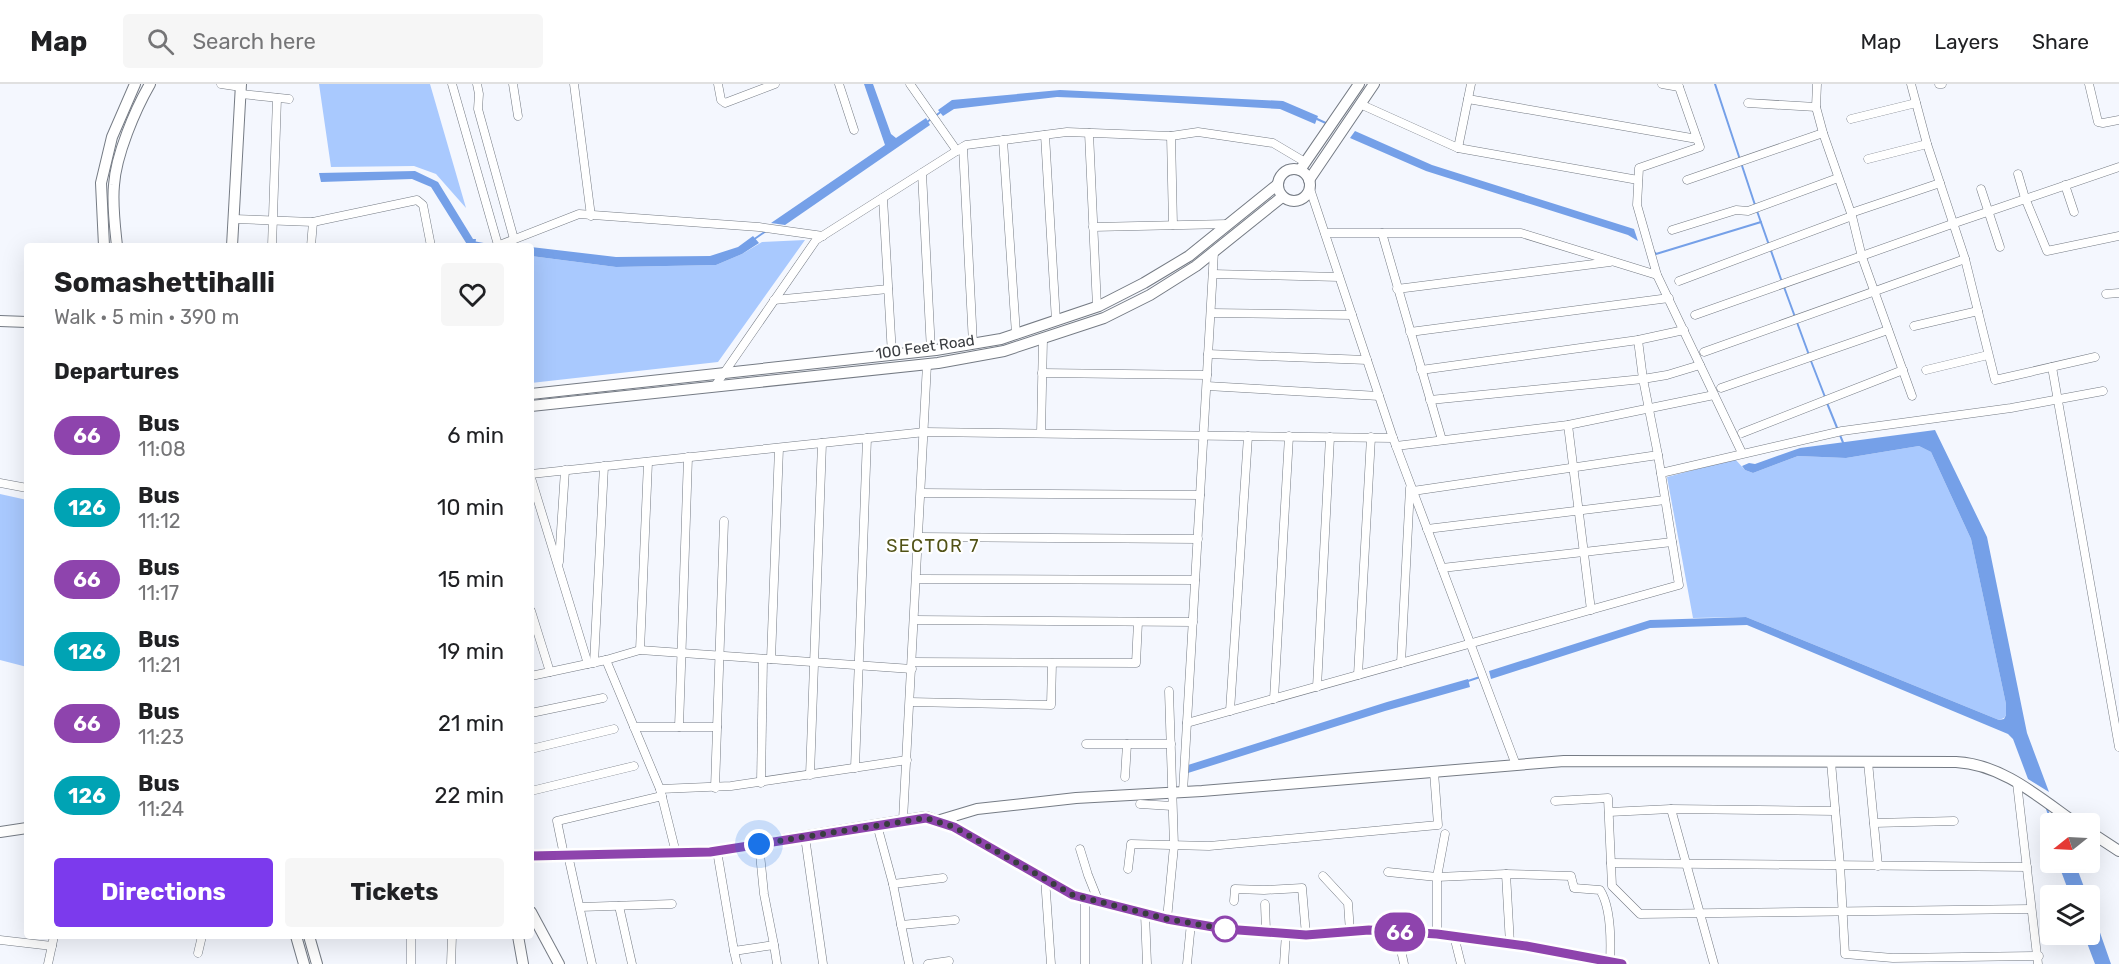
<!DOCTYPE html>
<meta charset="utf-8">
<style>
body{margin:0;font-family:Rubik,sans-serif;background:#f6f6f6;color:#202124;height:100vh;display:flex;flex-direction:column;font-size:22px;white-space:nowrap}
*{box-sizing:border-box;margin:0}
p{font-size:20px;color:#757577}
.icon{flex:none;width:33px;height:33px;fill:none;stroke:currentColor;stroke-width:2;stroke-linecap:round;stroke-linejoin:round}
.map{position:relative;flex:1;overflow:hidden}
.details{position:absolute;left:24px;top:159px;width:510px;height:696px;display:flex;flex-direction:column;background:#fff;border-radius:6px;box-shadow:0 6px 24px #0002}
.details>*{flex:none}
.badge{padding:0 12px;border-radius:20px;font-size:21px;line-height:39px}
.needle{width:39px;rotate:252deg}
.tools{position:absolute;left:2040px;top:729px;display:grid;gap:12px}
.tools a{display:grid;place-items:center;width:60px;height:60px;border-radius:6px;background:#fff;box-shadow:0 6px 24px #0002;font-size:30px}
.you{position:absolute;width:30px;height:30px;margin:-15px;border:4px solid #fff;border-radius:50%;background:#1a73e8;box-shadow:0 0 0 9px #1a73e833}
.map>.badge{position:absolute;translate:-50% -50%;box-shadow:0 0 0 3px #fff}
h2{padding:0 30px;font-size:22px;line-height:54px}
.round{display:grid;place-items:center;flex:none;width:63px;height:63px;border-radius:6px;background:#f6f6f6}
.headline{display:flex;align-items:center;justify-content:space-between;height:102px;padding:0 30px}
h1{font-size:28px;font-weight:700;line-height:45px}
.primary-button{display:flex;gap:12px;margin-top:auto;padding:12px 30px}
.primary-button a{flex:1;height:69px;border-radius:6px;background:#7c3aed;color:#fff;font-size:24px;font-weight:700;line-height:69px;text-align:center}
.primary-button a+a{background:#f6f6f6;color:#202124}
ul{padding:0;list-style:none}
li{display:flex;align-items:center;gap:18px;height:72px;padding:0 30px}
li div{flex:1}
li b{display:block;font-size:22px}
li em{font-style:normal}
li .badge{min-width:66px;font-weight:700;text-align:center}
header{display:flex;align-items:center;gap:36px;box-sizing:border-box;height:84px;padding:0 30px;background:#fff;border-bottom:2px solid #e0e0e0}
header strong{font-size:28px}
nav{display:flex;gap:33px;margin-inline-start:auto;font-size:21px}
.search{width:420px;height:54px;background:#f6f6f6;display:flex;align-items:center;gap:15px;box-sizing:border-box;padding:0 21px;border-radius:6px;color:#757577;font-size:22px}
.map>svg:first-child{display:block}
.green{fill:#a9c9fe}
.water{fill:#75a0e8}
.lines{fill:none;stroke-linecap:round;stroke-linejoin:round}
.stream{stroke:#75a0e8;stroke-width:2}
.street-casing{stroke:#757b84;stroke-width:9}
.secondary-casing{stroke:#757b84;stroke-width:12}
.street{stroke:#fff;stroke-width:8}
.secondary{stroke:#fff;stroke-width:10}
.line-casing{stroke:#fff;stroke-width:14}
.line{stroke:#8e44ad;stroke-width:9}
.walk{stroke:#393c40;stroke-width:6;stroke-dasharray:0 10.8}
.stop-dot{fill:#fff;stroke:#8e44ad;stroke-width:3}
.labels{text-anchor:middle;dominant-baseline:central;stroke-width:4.5;stroke-linejoin:round;paint-order:stroke}
.street-label{font-size:15px;fill:#393c40;stroke:#fff}
.quarter-label{font-size:18px;letter-spacing:1.5px;fill:#515216;stroke:#fff}
</style>
<header>
<strong>Map</strong>
<div class="search"><svg class="icon" aria-label="search" viewBox="0 0 24 24"><circle cx="10" cy="10" r="6"/><path d="M15 15l6 6"/></svg>Search here</div>
<nav><a>Map</a><a>Layers</a><a>Share</a></nav>
</header>
<div class="map">
<svg width="2119" height="880" viewBox="0 0 2119 880">
<rect width="100%" height="100%" fill="#f4f7fe"/>
<g class="green">
<polygon points="319,0 430,0 466,124 436,90 414,82 331,83"/>
<polygon points="805,156 718,278 531,299 531,172 616,183 716,181 742,170 762,158"/>
<polygon points="1919,362 1931,368 1971,455 2006,620 2006,631 2004,634 1999,636 1746,533 1693,534 1667,393 1735,375 1745,386 1753,389 1798,372 1846,374"/>
<polygon points="0,410 27,416 27,583 0,576"/>
</g>
<g class="water">
<polygon points="864,0 873,0 891,50 896,54 926,34 930,41 785,141 771,139 885,61"/>
<polygon points="1060,6 1283,17 1318,32 1315,40 1280,25 1109,15 1057,13 954,25 943,32 938,26 952,16"/>
<polygon points="1355,47 1432,81 1634,145 1638,157 1628,151 1426,87 1350,54"/>
<polygon points="415,87 438,98 473,155 476,155 475,162 468,162 431,103 412,95 321,98 319,89"/>
<polygon points="753,152 759,159 742,170 716,181 616,183 531,172 531,163 616,173 710,172 738,163"/>
<polygon points="1935,346 1987,453 2027,649 2049,708 2028,695 2013,655 2008,650 1747,541 1650,544 1491,595 1489,587 1650,536 1746,533 1999,636 2004,635 2006,631 2006,620 1971,455 1931,368 1919,362 1846,374 1798,372 1753,389 1745,386 1742,382 1749,379 1755,380 1800,364"/>
<polygon points="1468,595 1470,603 1385,627 1188,689 1188,681 1387,618"/>
<polygon points="2058,779 2075,779 2087,811 2070,811"/>
<polygon points="2090,820 2111,880 2095,880 2084,851 2090,850"/>
</g>
<g class="lines">
<g class="stream">
<polyline points="1715,0 1755,121"/>
<polyline points="1317,35 1328,40"/>
<polyline points="927,38 942,27"/>
<polyline points="1757,127 1782,198"/>
<polyline points="753,156 766,147"/>
<polyline points="473,158 494,162"/>
<polyline points="1653,166 1656,170 1761,138"/>
<polyline points="1784,203 1809,271"/>
<polyline points="1811,277 1825,313"/>
<polyline points="1827,319 1844,361"/>
<polyline points="1468,597 1480,593"/>
<polyline points="2046,722 2052,740"/>
</g>
<defs>
<g id="street">
<polyline points="221,0 241,3"/>
<polyline points="452,0 498,161"/>
<polyline points="477,0 479,10 478,25 514,155"/>
<polyline points="513,0 518,32"/>
<polyline points="574,0 591,132"/>
<polyline points="718,0 721,16 725,19 775,0"/>
<polyline points="839,0 854,46"/>
<polyline points="910,0 957,67"/>
<polyline points="1662,0 1679,3"/>
<polyline points="1678,0 1700,63 1639,84 1637,121 1657,191 1742,369"/>
<polyline points="1817,0 1816,23 1823,49 1852,132 1862,173 1912,312"/>
<polyline points="1911,0 1927,60 1965,175"/>
<polyline points="1939,0 1942,0"/>
<polyline points="2089,0 2098,38 2103,39 2119,36"/>
<polyline points="241,10 289,15"/>
<polyline points="1468,15 1697,55"/>
<polyline points="1748,19 1816,23"/>
<polyline points="1360,20 1458,64 1638,96"/>
<polyline points="1851,35 1916,19"/>
<polyline points="1089,49 1097,223"/>
<polyline points="1045,51 1056,237"/>
<polyline points="1171,52 1173,141"/>
<polyline points="1003,56 1016,250"/>
<polyline points="963,63 973,260"/>
<polyline points="1458,64 1471,0"/>
<polyline points="1868,75 1927,60"/>
<polyline points="922,89 931,267"/>
<polyline points="2018,90 2025,114 2047,167 2119,152"/>
<polyline points="1687,96 1823,49"/>
<polyline points="2065,101 2074,128"/>
<polyline points="1310,105 1393,354 1516,681"/>
<polyline points="1981,105 2000,163"/>
<polyline points="883,114 892,271"/>
<polyline points="1851,129 1940,99"/>
<polyline points="234,135 313,138 417,116 423,121 431,162"/>
<polyline points="1093,143 1228,140"/>
<polyline points="1672,146 1736,126 1748,127 1838,94"/>
<polyline points="1325,149 1521,149 1657,191"/>
<polyline points="1382,149 1442,356"/>
<polyline points="272,162 277,14"/>
<polyline points="311,162 313,138"/>
<polyline points="497,162 579,130 759,143 823,152"/>
<polyline points="1213,190 1339,193"/>
<polyline points="1679,197 1852,132"/>
<polyline points="1397,205 1610,178"/>
<polyline points="2106,210 2119,209"/>
<polyline points="774,216 888,205"/>
<polyline points="1211,229 1352,231"/>
<polyline points="1695,231 1952,140 2119,83"/>
<polyline points="1914,242 1978,227"/>
<polyline points="1410,248 1669,214"/>
<polyline points="1704,268 1965,175 1995,296 2095,273"/>
<polyline points="1208,270 1367,276"/>
<polyline points="2052,283 2119,663"/>
<polyline points="1421,286 1638,256 1684,246"/>
<polyline points="1926,286 1988,271"/>
<polyline points="1042,289 1207,291"/>
<polyline points="715,302 816,156 966,61 1067,48 1171,52 1198,48 1273,59 1305,78"/>
<polyline points="1207,302 1379,312"/>
<polyline points="1721,304 1888,246"/>
<polyline points="1430,316 1643,295 1667,291 1700,281"/>
<polyline points="1568,341 1591,526"/>
<polyline points="1041,349 1043,255"/>
<polyline points="1742,349 1903,286"/>
<polyline points="1396,362 1568,341 1714,311"/>
<polyline points="1661,389 1842,347 2011,324 2103,307"/>
<polyline points="531,390 925,348 1393,354"/>
<polyline points="531,394 588,580"/>
<polyline points="0,399 27,404"/>
<polyline points="1413,407 1658,371"/>
<polyline points="921,409 1200,411"/>
<polyline points="1427,445 1665,416"/>
<polyline points="919,453 1198,455"/>
<polyline points="559,478 565,386"/>
<polyline points="1442,484 1672,458"/>
<polyline points="917,495 1195,496"/>
<polyline points="531,527 550,588"/>
<polyline points="914,536 1193,538"/>
<polyline points="640,566 648,378"/>
<polyline points="771,575 779,364"/>
<polyline points="606,576 660,705 676,769"/>
<polyline points="912,578 1136,579 1138,538"/>
<polyline points="594,579 604,382"/>
<polyline points="1401,579 1410,404"/>
<polyline points="1358,591 1371,353"/>
<polyline points="531,592 606,576 640,566 912,585"/>
<polyline points="1317,603 1330,353"/>
<polyline points="1274,615 1289,352"/>
<polyline points="910,618 1051,621 1052,579"/>
<polyline points="1230,627 1248,352"/>
<polyline points="531,629 603,614"/>
<polyline points="1187,639 1679,501 1658,371 1643,295 1638,256"/>
<polyline points="634,643 717,643"/>
<polyline points="679,643 688,373"/>
<polyline points="1086,660 1171,660"/>
<polyline points="531,665 614,645"/>
<polyline points="1831,678 1840,781 1845,870 1893,874 2039,872"/>
<polyline points="1868,678 1878,782"/>
<polyline points="855,684 867,354"/>
<polyline points="810,691 822,359"/>
<polyline points="1125,693 1127,660"/>
<polyline points="761,699 763,575"/>
<polyline points="2017,699 2038,880"/>
<polyline points="715,704 724,437"/>
<polyline points="660,705 731,702 907,676"/>
<polyline points="531,707 634,682"/>
<polyline points="1183,708 1214,167"/>
<polyline points="1555,717 1608,714 1612,802 1640,830 2031,825"/>
<polyline points="1140,720 1172,722"/>
<polyline points="1671,725 1714,880"/>
<polyline points="1609,728 1671,725 1835,727"/>
<polyline points="903,736 927,280"/>
<polyline points="1874,739 1954,737"/>
<polyline points="877,741 893,800 909,880"/>
<polyline points="805,753 823,880"/>
<polyline points="1080,765 1088,791 1098,816"/>
<polyline points="717,767 734,867 774,861 764,810 759,760"/>
<polyline points="564,771 557,737 662,712"/>
<polyline points="568,771 592,880"/>
<polyline points="1611,779 2027,783"/>
<polyline points="1128,785 1131,760 1209,762 1438,741 1434,688"/>
<path d="M1388,788l49,5 69,-3 65,2 3,12 26,2c11,17 11,51 10,72"/>
<polyline points="1506,790 1510,860"/>
<polyline points="1323,792 1348,819 1350,848"/>
<polyline points="1045,794 1051,880"/>
<polyline points="893,800 943,794"/>
<polyline points="1085,814 1085,880"/>
<polyline points="1234,817 1235,805 1264,806 1302,804 1306,851"/>
<polyline points="1265,820 1266,847"/>
<polyline points="619,822 632,880"/>
<polyline points="580,823 672,820"/>
<polyline points="1145,830 1147,880"/>
<polyline points="1167,835 1174,762 1169,607"/>
<polyline points="901,841 955,836"/>
<polyline points="1397,848 1404,880"/>
<polyline points="1437,850 1437,793 1445,750"/>
<polyline points="1454,852 1461,880"/>
<polyline points="0,856 52,862"/>
<polyline points="774,861 777,880"/>
<polyline points="734,867 737,880"/>
<polyline points="198,869 202,852"/>
<polyline points="48,880 54,852"/>
<polyline points="411,880 411,852"/>
<polyline points="451,880 452,852"/>
<polyline points="928,880 949,877"/>
<polyline points="1187,880 1191,839"/>
<polyline points="1284,880 1286,849"/>
</g>
<g id="secondary">
<circle cx="1294" cy="101" r="16"/>
<polyline points="1300,86 1359,0"/>
<polyline points="1309,96 1374,0"/>
<polyline points="104,162 101,99 112,53 135,0"/>
<path d="M117,162c-2,-19 -5,-42 -3,-61 2,-30 21,-75 36,-101"/>
<polyline points="232,162 241,0"/>
<polyline points="0,237 27,238"/>
<polyline points="531,310 936,266 1001,255 1099,222 1144,199 1189,172 1277,101"/>
<polyline points="531,322 938,279 1004,267 1104,234 1150,211 1196,182 1282,113"/>
<path d="M937,737l40,-12 99,-11 126,-7 362,-30 392,1c46,2 84,36 121,62"/>
<polyline points="0,748 27,744"/>
<polyline points="2090,748 2119,767"/>
<polyline points="531,772 709,768 926,733 954,743 1073,811 1167,835 1225,845 1306,851 1369,846 1437,850 1526,862 1622,880"/>
<polyline points="531,828 559,880"/>
<polyline points="296,852 304,880"/>
<polyline points="309,852 317,880"/>
<polyline points="518,852 523,880"/>
</g>
</defs>
<use href="#street" class="street-casing"/>
<use href="#secondary" class="secondary-casing"/>
<use href="#street" class="street"/>
<use href="#secondary" class="secondary"/>
</g>
<g class="lines">
<defs>
<polyline id="line" points="531,772 710,768 926,734 954,743 1073,811 1167,835 1225,845 1306,851 1369,846 1437,850 1526,862 1622,880"/>
</defs>
<use href="#line" class="line-casing"/>
<use href="#line" class="line"/>
<polyline class="walk" points="759,760 926,734 954,743 1073,811 1167,835 1225,845"/>
</g>
<circle class="stop-dot" cx="1225" cy="845" r="12"/>
<g class="labels">
<g class="street-label">
<text transform="translate(925 263) rotate(-8)">100 Feet Road</text>
</g>
<g class="quarter-label">
<text x="933" y="462">SECTOR 7</text>
</g>
</g>
</svg>
<div class="tools">
<a><svg class="needle" viewBox="-14 -14 28 28"><path d="M0-13l5 13h-10z" fill="#e53935"/><path d="M0 13l5-13h-10z" fill="#757577"/></svg></a>
<a><svg class="icon" aria-label="layers" viewBox="0 0 24 24"><path d="M12 4l9 5-9 5-9-5zM3 14l9 5 9-5"/></svg></a>
</div>
<div class="you" style="left:759px;top:760px"></div>
<b class="badge" style="left:1400px;top:848px;background:#8e44ad;color:#fff">66</b>
<section class="details">
<div class="headline"><div><h1>Somashettihalli</h1><p>Walk · 5 min · 390 m</p></div><a class="round"><svg class="icon" aria-label="heart" viewBox="0 0 24 24"><path d="M12 20l-8-8c-3-5 5-10 8-4 3-6 11-1 8 4z"/></svg></a></div>
<h2>Departures</h2>
<ul>
<li><span class="badge" style="background:#8e44ad;color:#fff">66</span><div><b>Bus</b><p>11:08</p></div><em>6 min</em></li>
<li><span class="badge" style="background:#00a3b4;color:#fff">126</span><div><b>Bus</b><p>11:12</p></div><em>10 min</em></li>
<li><span class="badge" style="background:#8e44ad;color:#fff">66</span><div><b>Bus</b><p>11:17</p></div><em>15 min</em></li>
<li><span class="badge" style="background:#00a3b4;color:#fff">126</span><div><b>Bus</b><p>11:21</p></div><em>19 min</em></li>
<li><span class="badge" style="background:#8e44ad;color:#fff">66</span><div><b>Bus</b><p>11:23</p></div><em>21 min</em></li>
<li><span class="badge" style="background:#00a3b4;color:#fff">126</span><div><b>Bus</b><p>11:24</p></div><em>22 min</em></li>
</ul>
<div class="primary-button"><a>Directions</a><a>Tickets</a></div>
</section>
</div>
